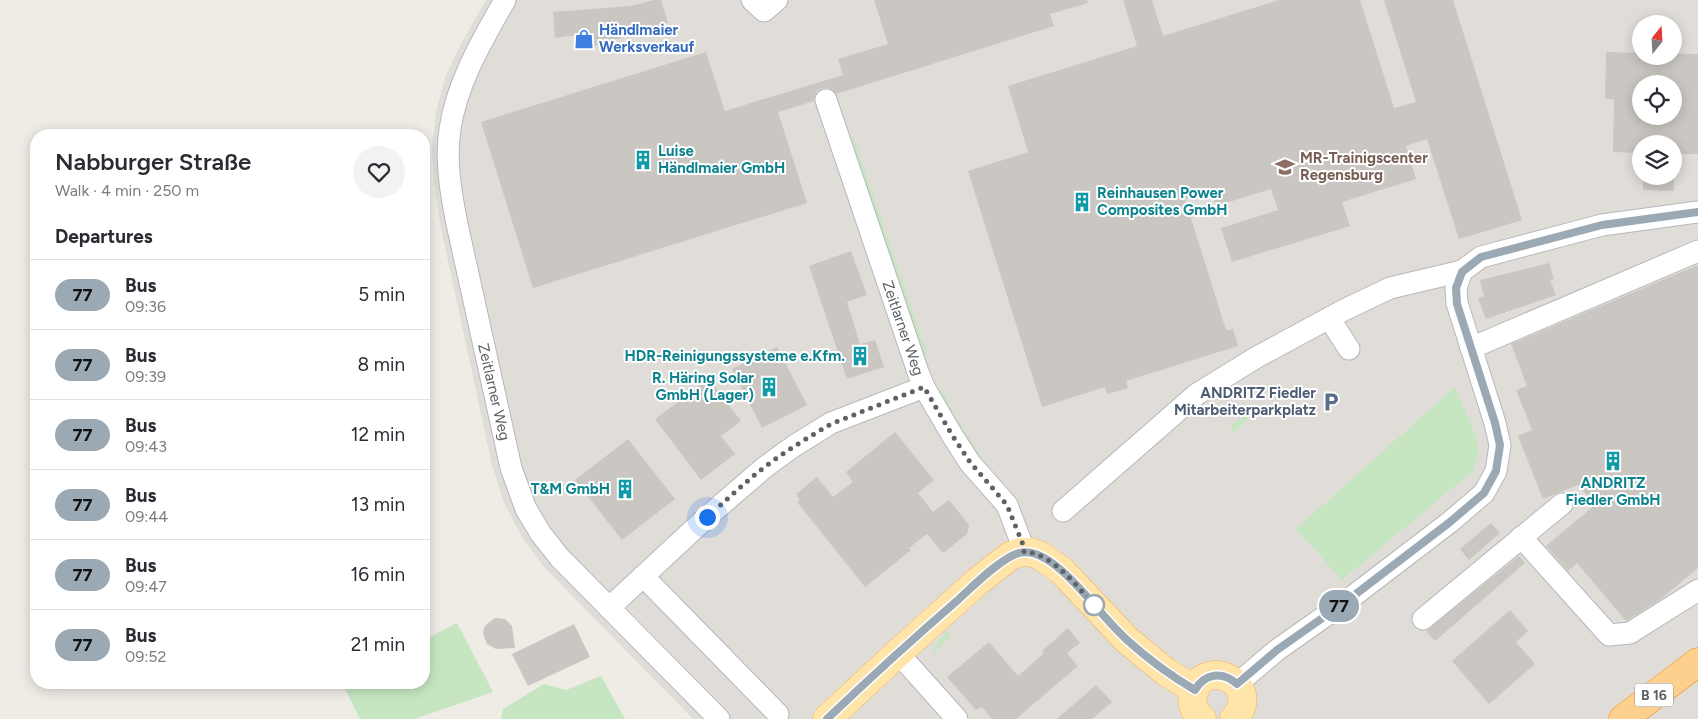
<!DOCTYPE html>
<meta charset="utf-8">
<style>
body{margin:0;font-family:Figtree,sans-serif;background:#f2f2f3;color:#2b2b33;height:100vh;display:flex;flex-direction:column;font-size:19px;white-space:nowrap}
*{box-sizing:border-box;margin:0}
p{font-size:16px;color:#7c7c81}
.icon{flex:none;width:28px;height:28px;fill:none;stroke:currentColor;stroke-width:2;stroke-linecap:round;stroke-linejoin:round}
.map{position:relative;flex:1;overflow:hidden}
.sheet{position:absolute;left:30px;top:129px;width:400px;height:560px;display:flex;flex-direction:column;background:#fff;border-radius:20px;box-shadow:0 2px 12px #0003}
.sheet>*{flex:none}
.badge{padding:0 10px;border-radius:16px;font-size:18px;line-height:32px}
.needle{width:32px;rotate:18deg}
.buttons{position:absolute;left:1632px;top:15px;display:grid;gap:10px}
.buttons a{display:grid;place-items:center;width:50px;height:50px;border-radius:50%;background:#fff;box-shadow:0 2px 12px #0003;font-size:25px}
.you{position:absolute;width:25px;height:25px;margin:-12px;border:4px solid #fff;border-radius:50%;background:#1a73e8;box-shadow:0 0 0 8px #1a73e833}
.map>.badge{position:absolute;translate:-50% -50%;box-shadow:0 0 0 2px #fff}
h2{padding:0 25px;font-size:19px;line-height:45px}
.round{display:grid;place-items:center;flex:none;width:52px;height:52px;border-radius:26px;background:#f2f2f3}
.summary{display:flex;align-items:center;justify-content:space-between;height:85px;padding:0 25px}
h1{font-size:24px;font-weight:600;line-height:38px}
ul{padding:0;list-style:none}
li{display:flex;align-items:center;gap:15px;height:70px;padding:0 25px;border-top:1px solid #e1e1e2}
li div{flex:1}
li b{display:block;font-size:19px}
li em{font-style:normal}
li .badge{min-width:55px;font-weight:700;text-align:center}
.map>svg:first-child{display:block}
.industrial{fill:#e0ddd9;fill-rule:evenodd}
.green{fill:#c6e6c1}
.building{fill:#cac6c1;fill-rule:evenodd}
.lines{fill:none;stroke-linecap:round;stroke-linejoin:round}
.minor-casing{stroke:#b5b8bb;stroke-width:23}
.major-casing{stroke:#f2b15b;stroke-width:29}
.highway-casing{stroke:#f38400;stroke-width:29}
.minor{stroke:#fff;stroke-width:21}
.major{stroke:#ffe5a9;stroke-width:28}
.highway{stroke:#fdd08e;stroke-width:28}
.line-casing{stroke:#fff;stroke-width:11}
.line{stroke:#9ba9b4;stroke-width:8}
.walk{stroke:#5c6265;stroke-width:5;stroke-dasharray:0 9}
.stop-dot{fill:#fff;stroke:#9ba9b4;stroke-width:2.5}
.labels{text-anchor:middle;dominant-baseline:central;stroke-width:4;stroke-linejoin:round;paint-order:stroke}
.shield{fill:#fff;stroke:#8d9193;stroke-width:1}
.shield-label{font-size:14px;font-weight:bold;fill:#5c6265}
.shop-label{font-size:15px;font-weight:bold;fill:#366cbe;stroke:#fff;text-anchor:start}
.culture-label{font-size:15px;font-weight:bold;fill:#0d838f;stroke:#fff;text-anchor:end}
.education-label{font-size:15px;font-weight:bold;fill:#785e54;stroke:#fff;text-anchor:start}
.street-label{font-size:15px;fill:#5c6265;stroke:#fff}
.service-label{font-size:15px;font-weight:bold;fill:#4e5e75;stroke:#fff;text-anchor:end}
</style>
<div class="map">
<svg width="1698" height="719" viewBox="0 0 1698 719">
<rect width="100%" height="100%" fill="#efebe5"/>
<path class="industrial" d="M486,0h1212v719h-1005l-150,-153 -21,-29 -18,-34 -12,-38 -52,-241 -6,-41 -2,-36 4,-35 9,-35 16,-33zM1641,24h33v32h-33zM1641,84h33v32h-33zM1641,144h33v32h-33z"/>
<g class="green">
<polygon points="853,136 928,357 922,354 851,141"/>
<polygon points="1455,387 1476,436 1479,453 1473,471 1342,580 1296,529"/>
<polygon points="942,390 954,414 981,457 977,460 938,392"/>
<polygon points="1246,415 1249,418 1234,433 1230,428 1231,425"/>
<polygon points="457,623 493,692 414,719 360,719 342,683 424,682 424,640"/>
<polygon points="947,632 951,637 931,655 939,640"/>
<polygon points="601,676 625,719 501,719 503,709 544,684 566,690"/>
</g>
<g class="building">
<polygon points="654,0 661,0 668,23 582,50 577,35 555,38 553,12 631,6"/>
<polygon points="874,0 1087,0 1088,3 1050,14 1054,26 836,94 829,88 822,88 816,92 814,101 778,112 807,203 533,288 481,122 706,52 725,111 843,75 838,59 888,44"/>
<polygon points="1123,0 1152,0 1163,36 1279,0 1360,0 1394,108 1416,102 1384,0 1453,0 1522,220 1459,239 1427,139 1406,146 1416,179 1342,202 1350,226 1232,262 1221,228 1278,210 1271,189 1216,206 1212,191 1185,199 1226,330 1233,329 1238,346 1126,381 1128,388 1107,394 1105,387 1042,407 968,171 1028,152 1008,86 1137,46"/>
<path d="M1606,52l35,1v3h33v-2h24v100h-24v-10h-33v9l-28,-1 1,-53h-9zM1641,84h33v32h-33z"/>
<polygon points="1643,176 1674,176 1674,191 1643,190"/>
<polygon points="851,251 867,295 847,302 860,344 875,340 884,367 847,379 809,266"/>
<polygon points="1549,263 1554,279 1550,280 1556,295 1486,319 1478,298 1484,296 1480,280"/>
<polygon points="1698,265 1698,568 1661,599 1626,621 1577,563 1568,571 1546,546 1595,505 1578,485 1543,499 1518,436 1532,430 1516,390 1527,386 1511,344"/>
<polygon points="777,347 807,405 762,428 732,369"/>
<polygon points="709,379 741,421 721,436 735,454 701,480 655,419"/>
<polygon points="895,432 934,480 918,493 933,512 949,500 969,525 967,534 943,553 927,534 909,548 911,550 865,587 797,502 800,500 796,494 817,477 833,497 853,482 846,472"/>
<polygon points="628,439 675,499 622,540 575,480"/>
<polygon points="1491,523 1500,533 1469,560 1460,549"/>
<polygon points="1519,556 1525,563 1435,641 1426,631"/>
<polygon points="1510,610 1528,631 1516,642 1535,664 1489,704 1452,661"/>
<polygon points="495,618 505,619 512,626 515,648 496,649 487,644 483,634 484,628 487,624"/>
<polygon points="574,624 590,657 528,686 512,654"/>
<polygon points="1068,628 1080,643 1067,653 1078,666 1016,719 992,719 982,707 976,710 947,677 989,642 1018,676 1044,653 1042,651"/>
<polygon points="1096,685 1112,702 1092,719 1057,719"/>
</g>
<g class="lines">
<defs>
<g id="minor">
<path d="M505,0c-23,41 -48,82 -55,129 -5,31 1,65 7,95l54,244 15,41 15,25 19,24 159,161"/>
<polyline points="752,0 764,11 777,0"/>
<polyline points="826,100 918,372 924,387 952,435 970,463 1007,505 1023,547 1024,552"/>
<polyline points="1329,318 1349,349"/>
<polyline points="1471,348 1698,251"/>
<polyline points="1063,511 1197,394 1257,357 1344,310 1390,288 1462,271"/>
<polyline points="1521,537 1609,635 1630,633 1698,590"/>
<polyline points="643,576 778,714"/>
<polyline points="609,608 707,517 765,467 794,446 831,423 924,387"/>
<polyline points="1423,619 1562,504"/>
<polyline points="898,653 957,719"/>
<polyline points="1237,684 1277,650 1348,600 1450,522 1484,493 1496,471 1500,445 1495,423 1457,303 1456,288 1462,271 1481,257 1602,225 1698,212"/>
</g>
<g id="major">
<polyline points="827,719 898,653 977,582 1010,556 1020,552 1031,552 1041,556 1062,571 1127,640 1166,672 1195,690"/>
<path d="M1202,719c-7,-6 -11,-15 -9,-25 9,-39 72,-11 41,25"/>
</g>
<polyline id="highway" points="1623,719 1698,662"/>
</defs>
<use href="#minor" class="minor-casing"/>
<use href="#major" class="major-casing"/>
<use href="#highway" class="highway-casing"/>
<use href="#minor" class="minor"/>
<use href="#major" class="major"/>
<use href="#highway" class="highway"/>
</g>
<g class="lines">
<defs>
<path id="line" d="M827,719c43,-41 87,-81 132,-120 13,-12 43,-42 60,-46 15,-4 32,8 43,18 24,21 42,48 65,69 21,19 44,36 68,50 10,-17 27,-19 42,-6l40,-34 71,-50 102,-78 34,-29 12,-22 4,-26 -5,-22 -38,-119 -1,-16 6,-16 19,-15 121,-32 96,-13"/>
</defs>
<use href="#line" class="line-casing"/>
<use href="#line" class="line"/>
<path class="walk" d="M707,517c20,-17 38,-35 59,-51 21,-16 43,-29 65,-42l93,-37 28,48 18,27 37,43 17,42v5c27,0 53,34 70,53"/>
</g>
<defs>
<symbol id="shop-bare" viewBox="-9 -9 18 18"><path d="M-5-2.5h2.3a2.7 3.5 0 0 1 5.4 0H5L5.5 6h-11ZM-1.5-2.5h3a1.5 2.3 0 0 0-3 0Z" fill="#3f7fe0" stroke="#fff" stroke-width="2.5" paint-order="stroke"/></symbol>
<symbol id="building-bare" viewBox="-9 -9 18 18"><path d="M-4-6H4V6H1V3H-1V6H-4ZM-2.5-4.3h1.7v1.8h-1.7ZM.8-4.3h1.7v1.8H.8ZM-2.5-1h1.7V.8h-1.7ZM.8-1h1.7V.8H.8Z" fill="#0f9aa8" stroke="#fff" stroke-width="2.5" paint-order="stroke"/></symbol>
<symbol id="school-bare" viewBox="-9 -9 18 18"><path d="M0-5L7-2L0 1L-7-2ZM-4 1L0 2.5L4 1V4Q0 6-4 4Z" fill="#8d6e63" stroke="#fff" stroke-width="2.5" paint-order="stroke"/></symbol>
<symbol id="parking-bare" viewBox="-9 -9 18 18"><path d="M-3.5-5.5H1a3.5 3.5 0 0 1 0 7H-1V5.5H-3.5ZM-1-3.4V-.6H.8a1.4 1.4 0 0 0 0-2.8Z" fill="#5c6f8a" stroke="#fff" stroke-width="2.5" paint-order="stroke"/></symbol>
</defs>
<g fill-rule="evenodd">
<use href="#shop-bare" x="570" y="25" width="28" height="28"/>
<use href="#building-bare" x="629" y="146" width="28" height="28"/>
<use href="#school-bare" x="1271" y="153" width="28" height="28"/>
<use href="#building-bare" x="1068" y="188" width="28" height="28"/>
<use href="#building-bare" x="846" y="342" width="28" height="28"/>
<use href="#building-bare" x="755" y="373" width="28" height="28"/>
<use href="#parking-bare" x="1317" y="388" width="28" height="28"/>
<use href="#building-bare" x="1599" y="447" width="28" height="28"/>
<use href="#building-bare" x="611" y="475" width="28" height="28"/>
</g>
<circle class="stop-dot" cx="1094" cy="605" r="10"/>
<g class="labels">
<rect class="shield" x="1635" y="683.5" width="38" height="23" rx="4"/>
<g class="shield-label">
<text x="1654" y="695">B 16</text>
</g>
<g class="shop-label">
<text x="599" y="30">Händlmaier<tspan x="599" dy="17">Werksverkauf</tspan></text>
</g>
<g class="culture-label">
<text x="658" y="151" text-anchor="start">Luise<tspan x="658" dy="17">Händlmaier GmbH</tspan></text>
<text x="1097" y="193" text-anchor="start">Reinhausen Power<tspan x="1097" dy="17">Composites GmbH</tspan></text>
<text x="845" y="356">HDR-Reinigungssysteme e.Kfm.</text>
<text x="754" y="378">R. Häring Solar<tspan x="754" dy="17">GmbH (Lager)</tspan></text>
<text x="1613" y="483" text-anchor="middle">ANDRITZ<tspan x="1613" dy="17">Fiedler GmbH</tspan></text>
<text x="610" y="489">T&amp;M GmbH</text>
</g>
<g class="education-label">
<text x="1300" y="158">MR-Trainigscenter<tspan x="1300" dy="17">Regensburg</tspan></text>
</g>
<g class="street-label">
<text transform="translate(903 328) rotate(71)">Zeitlarner Weg</text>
<text transform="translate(494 392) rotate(77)">Zeitlarner Weg</text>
</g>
<g class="service-label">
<text x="1316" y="393">ANDRITZ Fiedler<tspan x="1316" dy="17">Mitarbeiterparkplatz</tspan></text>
</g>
</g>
</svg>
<div class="buttons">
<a><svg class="needle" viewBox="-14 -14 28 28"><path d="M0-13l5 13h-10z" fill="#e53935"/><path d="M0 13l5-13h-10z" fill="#7c7c81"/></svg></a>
<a><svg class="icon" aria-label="locate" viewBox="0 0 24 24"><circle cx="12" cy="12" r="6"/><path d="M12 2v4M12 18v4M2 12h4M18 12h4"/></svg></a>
<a><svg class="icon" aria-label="layers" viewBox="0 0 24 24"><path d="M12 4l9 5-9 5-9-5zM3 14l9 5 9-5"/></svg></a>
</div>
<div class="you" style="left:707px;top:517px"></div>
<b class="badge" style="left:1339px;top:606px;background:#9ba9b4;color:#111">77</b>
<section class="sheet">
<div class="summary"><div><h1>Nabburger Straße</h1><p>Walk · 4 min · 250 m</p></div><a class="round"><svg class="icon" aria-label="heart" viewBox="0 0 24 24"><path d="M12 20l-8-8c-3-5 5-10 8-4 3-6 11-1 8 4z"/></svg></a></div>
<h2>Departures</h2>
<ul>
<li><span class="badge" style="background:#9ba9b4;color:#111">77</span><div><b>Bus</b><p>09:36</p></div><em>5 min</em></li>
<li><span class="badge" style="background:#9ba9b4;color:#111">77</span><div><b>Bus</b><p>09:39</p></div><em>8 min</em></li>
<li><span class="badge" style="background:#9ba9b4;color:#111">77</span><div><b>Bus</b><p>09:43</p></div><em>12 min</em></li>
<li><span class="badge" style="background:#9ba9b4;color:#111">77</span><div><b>Bus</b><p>09:44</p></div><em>13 min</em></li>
<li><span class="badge" style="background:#9ba9b4;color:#111">77</span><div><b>Bus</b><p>09:47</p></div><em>16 min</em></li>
<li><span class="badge" style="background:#9ba9b4;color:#111">77</span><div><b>Bus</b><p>09:52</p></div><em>21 min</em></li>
</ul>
</section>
</div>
